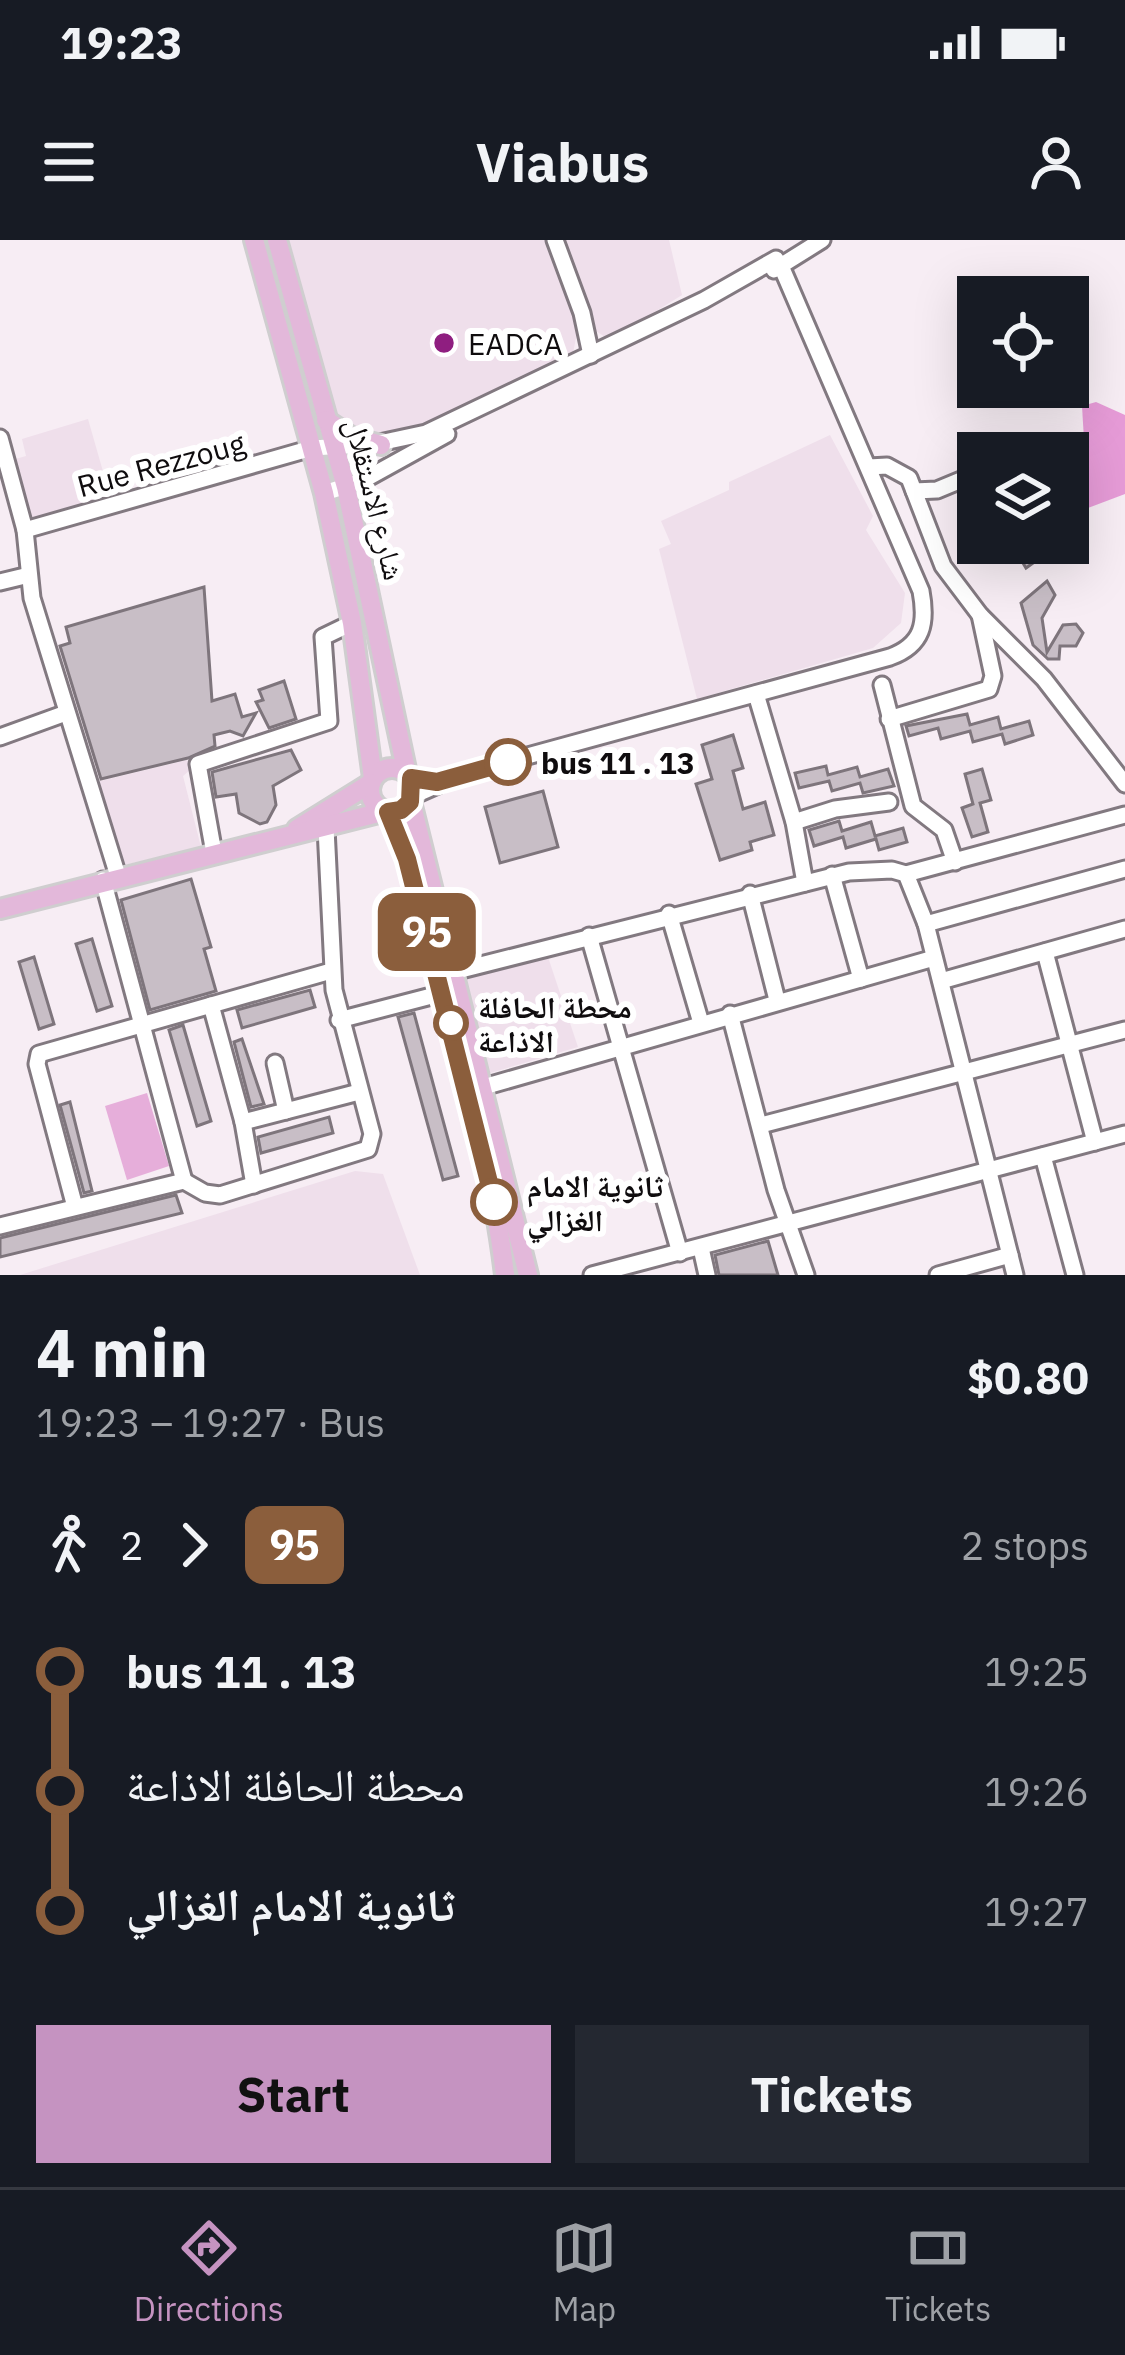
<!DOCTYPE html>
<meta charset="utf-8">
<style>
body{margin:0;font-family:"IBM Plex Sans","Noto Naskh Arabic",sans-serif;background:#242831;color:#f1f3f6;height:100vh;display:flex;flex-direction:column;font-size:45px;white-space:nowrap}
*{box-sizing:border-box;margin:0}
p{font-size:39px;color:#9ea1a6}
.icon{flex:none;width:66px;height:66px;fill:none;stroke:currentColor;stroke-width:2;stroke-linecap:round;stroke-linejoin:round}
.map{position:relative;height:1035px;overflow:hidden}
.side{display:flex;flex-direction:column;background:#171b24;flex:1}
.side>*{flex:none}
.badge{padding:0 24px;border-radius:18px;font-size:42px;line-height:78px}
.tools{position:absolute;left:957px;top:36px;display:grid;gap:24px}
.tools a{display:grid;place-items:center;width:132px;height:132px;border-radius:0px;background:#171b24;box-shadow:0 12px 48px #0002;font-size:60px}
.map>.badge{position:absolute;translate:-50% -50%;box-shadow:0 0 0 6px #fff}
.legs{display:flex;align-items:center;gap:18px;height:132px;padding:0 36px;font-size:39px}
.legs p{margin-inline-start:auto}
.headline{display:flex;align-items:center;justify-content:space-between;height:204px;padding:0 36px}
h1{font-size:66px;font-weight:800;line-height:90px}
.primary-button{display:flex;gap:24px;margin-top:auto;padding:24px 36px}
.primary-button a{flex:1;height:138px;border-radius:0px;background:#c593c1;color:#111;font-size:48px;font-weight:800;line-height:138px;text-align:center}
.primary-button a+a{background:#242831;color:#f1f3f6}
ul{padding:0 36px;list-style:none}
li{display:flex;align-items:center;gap:42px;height:120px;font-size:45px}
li i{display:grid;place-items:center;width:18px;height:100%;margin:0 15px;background:currentColor}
li i::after{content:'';width:30px;height:30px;margin:-15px;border:9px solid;border-radius:50%;background:#171b24}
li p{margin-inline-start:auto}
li:first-child i{background:linear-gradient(#0000 50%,currentColor 0)}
li:last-child i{background:linear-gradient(currentColor 50%,#0000 0)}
.status{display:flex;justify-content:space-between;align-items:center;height:84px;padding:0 60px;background:#171b24;direction:ltr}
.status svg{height:33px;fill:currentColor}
header{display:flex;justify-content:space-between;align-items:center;height:156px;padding:0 36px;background:#171b24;font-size:54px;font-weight:800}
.menu{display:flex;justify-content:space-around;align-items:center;height:168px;border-top:3px solid #363941;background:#171b24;font-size:33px;color:#9ea1a6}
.menu a{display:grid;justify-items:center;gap:6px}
.menu .active{color:#c593c1}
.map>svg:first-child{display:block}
.built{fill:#efdfeb}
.green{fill:#e6aeda}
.water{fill:#e69bd7}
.building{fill:#c8bec6;stroke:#7e757c;stroke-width:3}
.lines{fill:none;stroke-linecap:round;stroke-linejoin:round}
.minor-casing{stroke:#827980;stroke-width:21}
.major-casing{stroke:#cfcecf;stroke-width:24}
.minor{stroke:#fff;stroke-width:15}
.major{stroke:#e3b8da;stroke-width:18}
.line-1-casing{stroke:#fff;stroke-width:27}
.line-1{stroke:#8b5e3c;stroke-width:18}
.poi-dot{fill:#8f1e80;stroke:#fff;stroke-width:4.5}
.stop-1-dot{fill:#fff;stroke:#8b5e3c;stroke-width:6}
.labels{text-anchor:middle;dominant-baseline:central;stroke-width:12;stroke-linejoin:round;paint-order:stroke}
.poi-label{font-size:30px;fill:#0f0c0e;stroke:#fff;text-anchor:start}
.street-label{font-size:30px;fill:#0f0c0e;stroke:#fff}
.stop-label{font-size:30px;font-weight:bold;fill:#0f0c0e;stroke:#fff;text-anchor:start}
</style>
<div class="status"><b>19:23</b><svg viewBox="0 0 49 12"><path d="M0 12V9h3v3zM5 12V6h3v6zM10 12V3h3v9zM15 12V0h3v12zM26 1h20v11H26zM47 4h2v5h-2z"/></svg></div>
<header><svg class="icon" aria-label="menu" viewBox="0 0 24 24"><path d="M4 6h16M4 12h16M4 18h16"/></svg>Viabus<svg class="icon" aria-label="person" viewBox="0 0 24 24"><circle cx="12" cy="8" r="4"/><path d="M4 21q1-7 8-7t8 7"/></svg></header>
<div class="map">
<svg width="1125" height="1035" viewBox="0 0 1125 1035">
<rect width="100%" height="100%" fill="#f7edf4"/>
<g class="built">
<polygon points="284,0 669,0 682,55 610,100 591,88 577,93 572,118 391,200 355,193 331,176"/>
<polygon points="88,179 112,263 27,284 12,220 26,216 22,199"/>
<polygon points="830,195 873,276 866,290 905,353 901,383 873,408 697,459 659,309 671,304 661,281 729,250 729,242"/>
<polygon points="187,520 191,529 183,536 201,607 120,626 96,542"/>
<polygon points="547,714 578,807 487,834 460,737"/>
<polygon points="355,931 383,934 420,1035 20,1035"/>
</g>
<polygon class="green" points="147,853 169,926 127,940 105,866"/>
<polygon class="water" points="1096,162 1125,175 1125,254 1088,268 1082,166"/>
<g class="building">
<polygon points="1011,303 1061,303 1026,328"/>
<polygon points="1047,341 1055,355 1042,378 1047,412 1063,385 1076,384 1083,393 1076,406 1060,406 1059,419 1048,419 1033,405 1021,363"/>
<polygon points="204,347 212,461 235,454 242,477 256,473 243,496 230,491 214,495 215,506 188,518 101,539 60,406 70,403 66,387"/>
<polygon points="284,441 296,479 269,488 256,462 263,460 259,450"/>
<polygon points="967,474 970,485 998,477 1001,489 1029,481 1033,495 1005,504 1002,494 973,502 970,491 941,499 938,488 909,496 906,486"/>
<polygon points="733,495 743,528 733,531 743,569 765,562 774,595 750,602 752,610 720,620 696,544 712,539 702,505"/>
<polygon points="291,510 301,530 273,546 276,565 267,582 260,584 239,573 236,554 216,557 212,532"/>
<polygon points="826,526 828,535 857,527 860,537 888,529 894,546 863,553 860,543 832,551 829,541 799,548 795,533"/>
<polygon points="982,529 991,560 980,563 988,592 972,597 962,568 973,564 965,534"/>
<polygon points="543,551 558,607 500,623 485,567"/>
<polygon points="839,581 842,591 871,582 875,596 903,588 907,602 879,610 876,599 846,608 843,597 814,606 809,590"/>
<polygon points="191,639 211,707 204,709 216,751 150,770 121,660"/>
<polygon points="92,699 112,766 97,771 76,704"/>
<polygon points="34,717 54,784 39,789 19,722"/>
<polygon points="310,750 315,767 242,788 237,770"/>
<polygon points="414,773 458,936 443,940 398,777"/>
<polygon points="183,785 211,881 197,886 169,790"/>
<polygon points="242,799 264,864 251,867 234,802"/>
<polygon points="70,862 92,951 84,953 60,865"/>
<polygon points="329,877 333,893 261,913 258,897"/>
<polygon points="176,955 182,973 0,1017 0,998"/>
<polygon points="768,1001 778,1035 719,1035 715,1015"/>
</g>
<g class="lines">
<defs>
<g id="minor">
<polyline points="555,0 582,73 591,115"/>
<polyline points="774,30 822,0"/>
<polyline points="0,198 25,290 32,358 118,636"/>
<polyline points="370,205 426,193 704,60 776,19"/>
<polyline points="869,227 887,226 909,238 943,326 980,375 1044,439 1125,544"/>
<polyline points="914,251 937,250 978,233"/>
<polyline points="324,253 362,241 447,194"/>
<polyline points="25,290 312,208 346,206"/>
<polyline points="0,342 29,335"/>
<polyline points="882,445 913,566 944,590 955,622"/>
<polyline points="756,454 794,582 805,643"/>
<polyline points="889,479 989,449 993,436 980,375"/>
<polyline points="0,497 66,473"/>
<path d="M413,556l52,-23 425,-116c33,-12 37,-34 31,-66l-140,-325"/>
<polyline points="794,582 835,569 889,562"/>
<polyline points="214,613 198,524 329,481 323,397 352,383"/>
<polyline points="906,634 1125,575"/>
<polyline points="832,635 861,739"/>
<polyline points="103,640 184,941"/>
<polyline points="750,654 777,760"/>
<polyline points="669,674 701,783"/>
<polyline points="926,684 1015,1035"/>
<polyline points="589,696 680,1013"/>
<polyline points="1045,712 1095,902"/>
<polyline points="453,732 849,632 892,630 906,634 926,684 1125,629"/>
<polyline points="941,741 1125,689"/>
<polyline points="211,765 243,882 254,945"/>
<polyline points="730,774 776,950 806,1035"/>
<polyline points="339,780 443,753"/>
<polyline points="275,823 286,871"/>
<polyline points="480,848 934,718"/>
<polyline points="243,882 359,852"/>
<polyline points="761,885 1125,790"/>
<polyline points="1043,916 1075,1035"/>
<polyline points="75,967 37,824 39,814 331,731"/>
<polyline points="0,986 184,941 205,953 220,955 368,909 372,894 334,750 326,588"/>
<polyline points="701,1008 707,1035"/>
<polyline points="592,1035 1125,894"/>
<polyline points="938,1035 1010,1015"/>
</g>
<g id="major">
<polyline points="254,0 324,253 352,383 373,538"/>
<polyline points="277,0 346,247 407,534"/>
<polyline points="326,180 351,197 381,205"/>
<circle cx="392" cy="550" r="22"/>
<polyline points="411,562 528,1035"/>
<path d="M388,572c25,49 35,105 49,158 27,100 56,202 68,305"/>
<polyline points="297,589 371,543"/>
<polyline points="0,669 386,571"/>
</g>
</defs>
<use href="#minor" class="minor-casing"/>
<use href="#major" class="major-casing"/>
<use href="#minor" class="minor"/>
<use href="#major" class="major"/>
</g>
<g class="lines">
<defs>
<polyline id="line-1" points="494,962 407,619 388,572 401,570 410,562 411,538 437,542 508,522"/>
</defs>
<use href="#line-1" class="line-1-casing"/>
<use href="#line-1" class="line-1"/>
</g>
<circle class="poi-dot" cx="444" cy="103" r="12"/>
<g class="stop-1-dot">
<circle cx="508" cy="522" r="21"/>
<circle cx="451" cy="783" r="15"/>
<circle cx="494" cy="962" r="21"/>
</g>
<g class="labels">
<g class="poi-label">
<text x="468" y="103">EADCA</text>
</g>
<g class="street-label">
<text transform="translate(161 224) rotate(-15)">Rue Rezzoug</text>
<text transform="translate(376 259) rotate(76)">شارع الاستقلال</text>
</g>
<g class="stop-label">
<text x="541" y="522">bus 11 . 13</text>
<text x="478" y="766">محطة الحافلة<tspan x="478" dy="34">الاذاعة</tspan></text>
<text x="527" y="945">ثانوية الامام<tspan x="527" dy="34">الغزالي</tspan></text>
</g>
</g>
</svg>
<div class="tools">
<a><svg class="icon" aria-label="locate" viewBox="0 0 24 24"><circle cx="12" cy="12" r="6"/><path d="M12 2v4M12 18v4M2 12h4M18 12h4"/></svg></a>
<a><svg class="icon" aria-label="layers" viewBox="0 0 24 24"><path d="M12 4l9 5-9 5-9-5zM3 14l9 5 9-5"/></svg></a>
</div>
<b class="badge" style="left:427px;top:692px;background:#8b5e3c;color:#fff">95</b>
</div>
<section class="side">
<div class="headline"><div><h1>4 min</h1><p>19:23 – 19:27 · Bus</p></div><b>$0.80</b></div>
<div class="legs"><svg class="icon" aria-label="walk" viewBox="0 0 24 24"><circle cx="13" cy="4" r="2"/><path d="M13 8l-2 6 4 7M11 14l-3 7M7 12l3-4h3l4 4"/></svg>2<svg class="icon" aria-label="forward" viewBox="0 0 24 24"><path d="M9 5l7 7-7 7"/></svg><b class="badge" style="background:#8b5e3c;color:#fff">95</b><p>2 stops</p></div>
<ul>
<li><i style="color:#8b5e3c"></i><b>bus 11 . 13</b><p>19:25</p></li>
<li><i style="color:#8b5e3c"></i><span>محطة الحافلة الاذاعة</span><p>19:26</p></li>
<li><i style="color:#8b5e3c"></i><b>ثانوية الامام الغزالي</b><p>19:27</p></li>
</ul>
<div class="primary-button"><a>Start</a><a>Tickets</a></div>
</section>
<nav class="menu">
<a class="active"><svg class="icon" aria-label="directions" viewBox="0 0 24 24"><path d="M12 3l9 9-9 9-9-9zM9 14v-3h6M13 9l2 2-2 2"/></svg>Directions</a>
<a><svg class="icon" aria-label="map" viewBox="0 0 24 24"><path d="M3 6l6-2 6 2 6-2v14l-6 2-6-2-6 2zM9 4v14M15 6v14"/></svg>Map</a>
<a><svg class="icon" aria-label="tickets" viewBox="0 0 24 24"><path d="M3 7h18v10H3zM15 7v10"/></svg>Tickets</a>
</nav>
